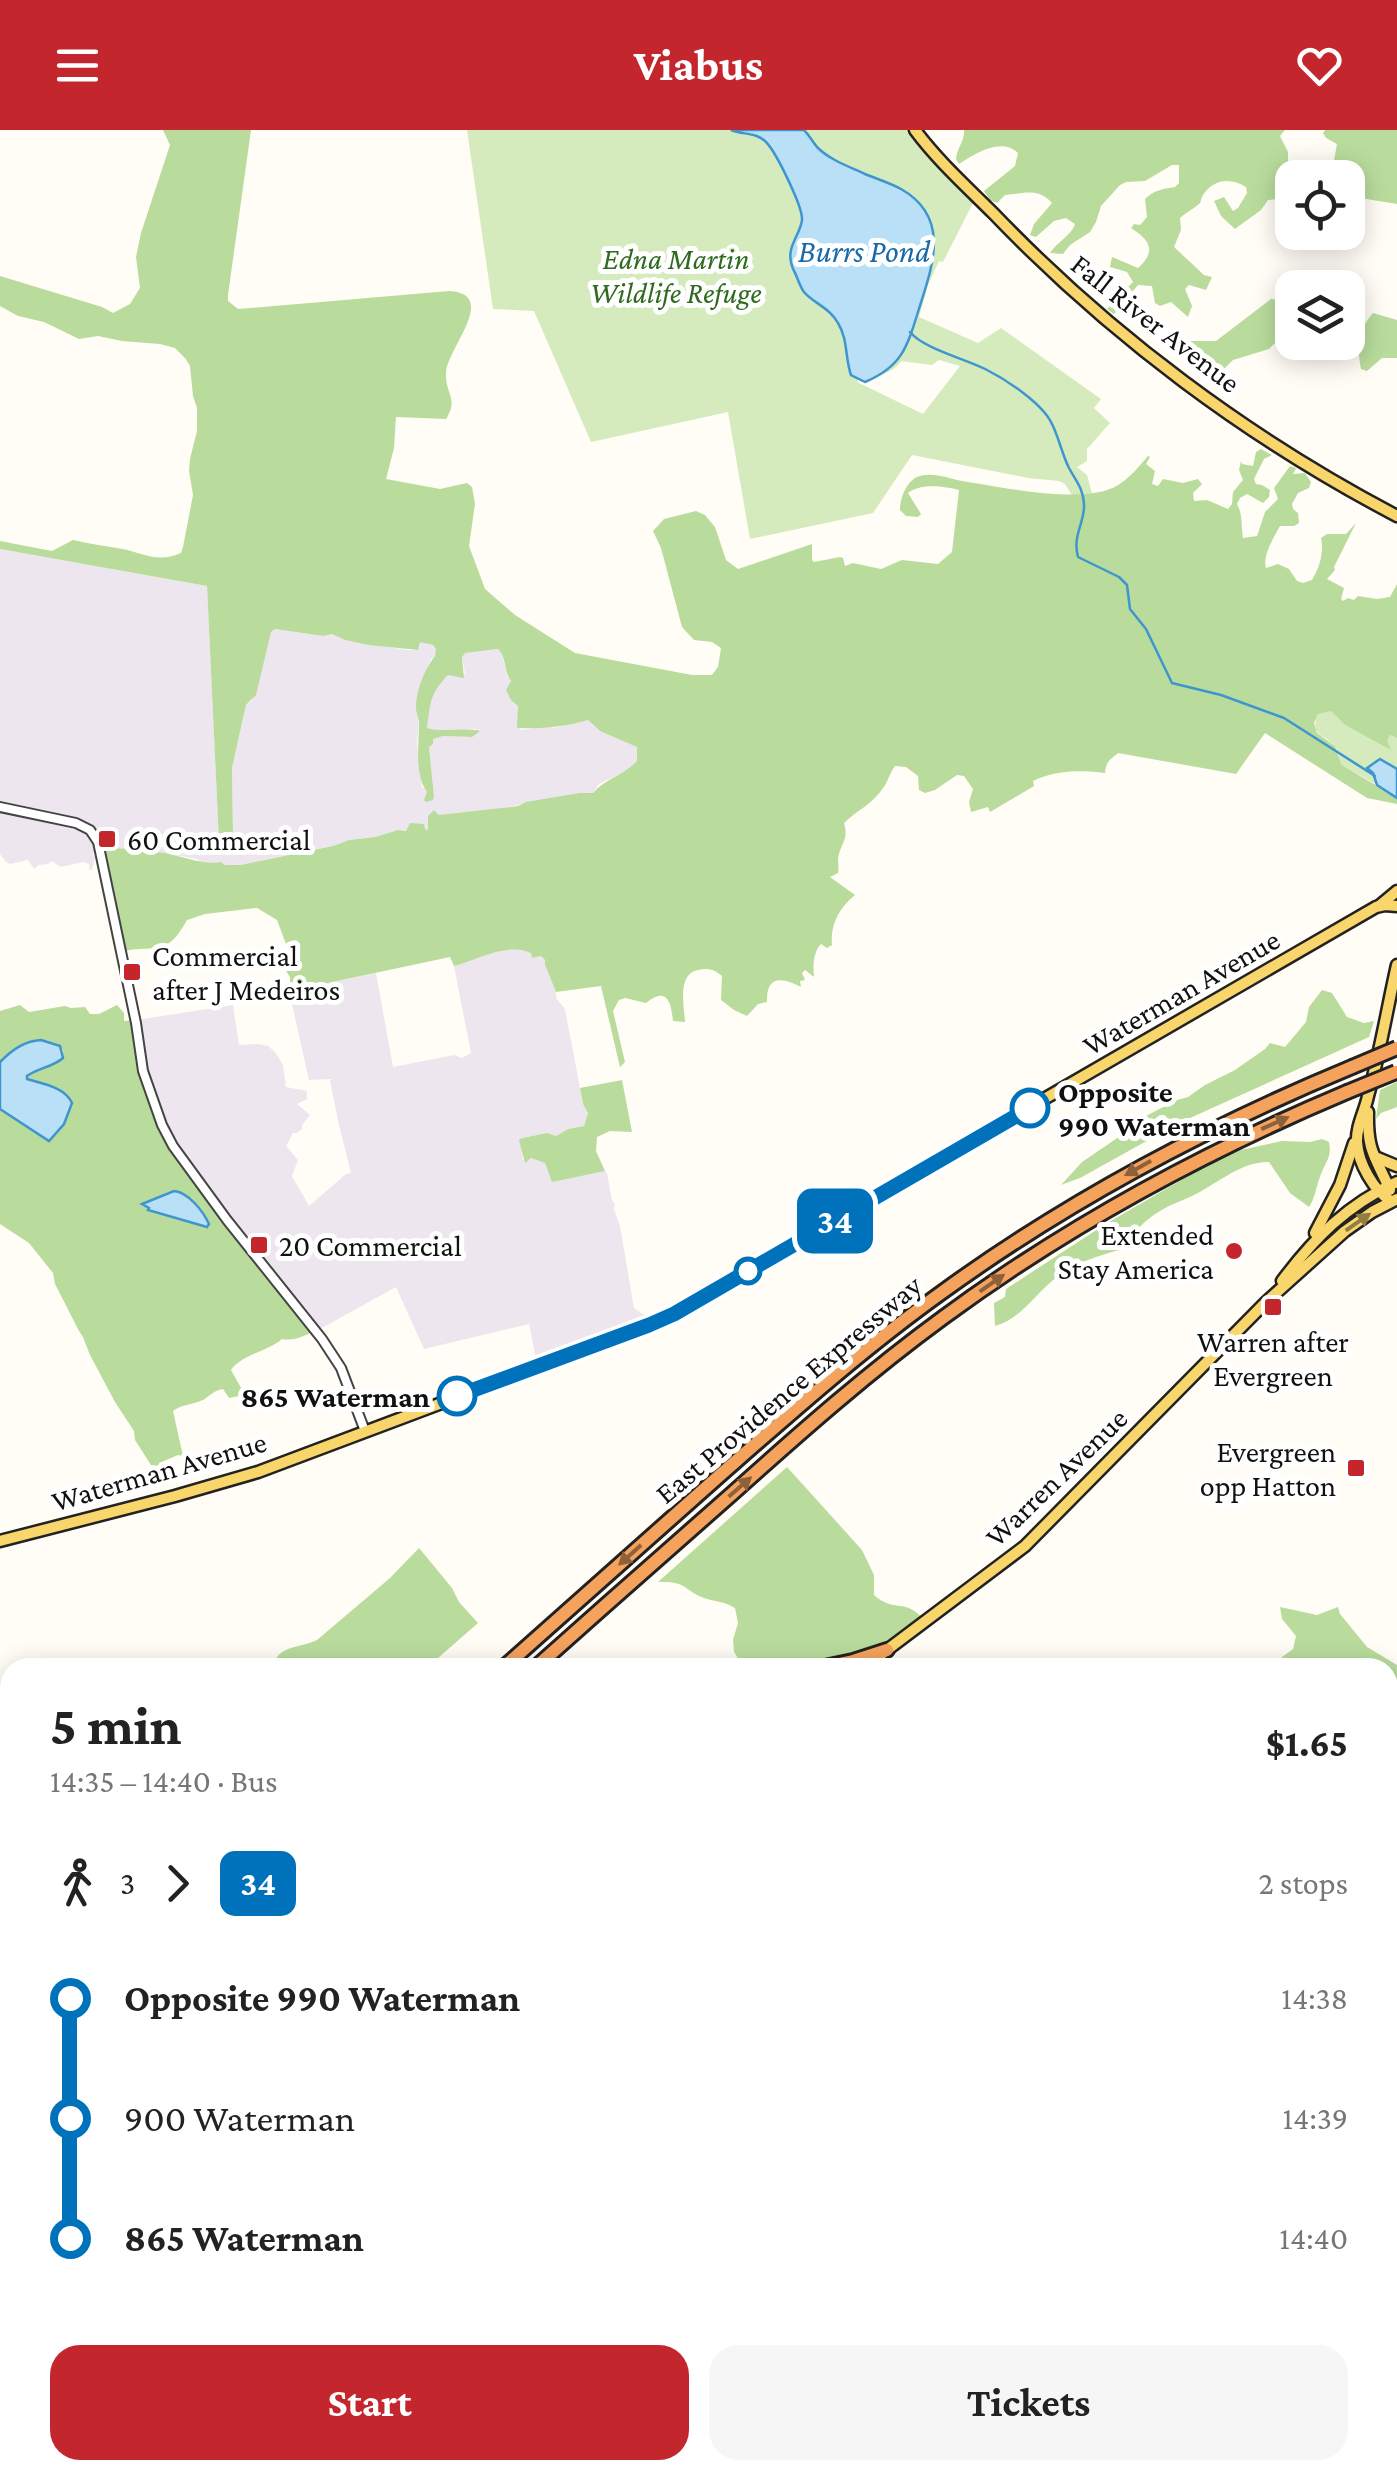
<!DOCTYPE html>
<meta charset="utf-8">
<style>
body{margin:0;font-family:"Crimson Pro",serif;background:#f6f6f6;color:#222;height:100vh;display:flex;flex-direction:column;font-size:38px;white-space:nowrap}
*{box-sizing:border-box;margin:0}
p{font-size:32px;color:#767676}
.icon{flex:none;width:55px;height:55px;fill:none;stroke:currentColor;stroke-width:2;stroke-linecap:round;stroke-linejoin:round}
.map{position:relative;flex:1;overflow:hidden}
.details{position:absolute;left:0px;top:1528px;width:1398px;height:822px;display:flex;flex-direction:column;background:#fff;border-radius:30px 30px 0 0;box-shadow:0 5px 25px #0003}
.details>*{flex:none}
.badge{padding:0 20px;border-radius:15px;font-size:35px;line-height:65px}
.controls{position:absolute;left:1275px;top:30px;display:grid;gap:20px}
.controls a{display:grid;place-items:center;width:90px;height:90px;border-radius:20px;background:#fff;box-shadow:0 5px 25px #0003;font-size:50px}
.map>.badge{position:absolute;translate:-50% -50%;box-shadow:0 0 0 5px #fff}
.legs{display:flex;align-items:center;gap:15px;height:110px;padding:0 50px;font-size:32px}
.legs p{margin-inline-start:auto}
.head{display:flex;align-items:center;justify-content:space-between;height:170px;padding:0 50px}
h1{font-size:55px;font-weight:700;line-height:75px}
.button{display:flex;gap:20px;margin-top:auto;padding:20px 50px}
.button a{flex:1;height:115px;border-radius:30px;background:#c4262e;color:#fff;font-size:40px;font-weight:700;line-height:115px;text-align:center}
.button a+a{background:#f6f6f6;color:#222}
ul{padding:0 50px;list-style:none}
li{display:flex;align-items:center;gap:35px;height:120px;font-size:38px}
li i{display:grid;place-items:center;width:15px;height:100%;margin:0 12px;background:currentColor}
li i::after{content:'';width:25px;height:25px;margin:-12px;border:8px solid;border-radius:50%;background:#fff}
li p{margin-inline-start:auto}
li:first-child i{background:linear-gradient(#0000 50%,currentColor 0)}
li:last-child i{background:linear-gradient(currentColor 50%,#0000 0)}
header{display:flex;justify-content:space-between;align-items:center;height:130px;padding:0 50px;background:#c4262e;color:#fff;font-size:45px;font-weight:700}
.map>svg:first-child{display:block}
.industrial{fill:#eee6ef}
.green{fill:#d5ebbd;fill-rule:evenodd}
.forest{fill:#b9dc9c;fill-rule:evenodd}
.pitch{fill:#e6f2cf}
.water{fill:#b9e0f7;stroke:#3f96cf;stroke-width:2.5}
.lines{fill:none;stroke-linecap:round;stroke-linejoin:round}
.stream{stroke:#3f96cf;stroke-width:2.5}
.minor-casing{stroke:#444;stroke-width:12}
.major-casing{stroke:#222;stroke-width:15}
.highway-casing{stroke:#222;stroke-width:18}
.minor{stroke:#fff;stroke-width:8}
.major{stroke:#f9d66b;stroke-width:10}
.highway{stroke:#f5a25d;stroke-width:12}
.highway-bridge-casing{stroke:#222;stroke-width:18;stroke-linecap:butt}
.highway-bridge{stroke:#f5a25d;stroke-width:12}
.oneway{fill:#8e613b}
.oneway2{fill:#917d42}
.line-1-casing{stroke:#fff;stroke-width:22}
.line-1{stroke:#0072bc;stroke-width:15}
.poi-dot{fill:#c4262e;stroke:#fff;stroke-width:4}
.stop-1-dot{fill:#fff;stroke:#0072bc;stroke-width:5}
.labels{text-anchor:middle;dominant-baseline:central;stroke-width:10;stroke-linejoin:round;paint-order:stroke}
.park-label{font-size:30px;font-style:italic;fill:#2f6b1f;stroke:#fff}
.street-label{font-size:30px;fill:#111;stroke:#fff}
.poi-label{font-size:30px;fill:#111;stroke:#fff;text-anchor:start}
.stop-label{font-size:30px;font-weight:bold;fill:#111;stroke:#fff;text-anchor:start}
.water-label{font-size:32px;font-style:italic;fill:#1768a6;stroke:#fff}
</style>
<header><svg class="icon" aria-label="menu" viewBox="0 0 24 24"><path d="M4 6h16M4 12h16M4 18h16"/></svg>Viabus<svg class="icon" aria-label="heart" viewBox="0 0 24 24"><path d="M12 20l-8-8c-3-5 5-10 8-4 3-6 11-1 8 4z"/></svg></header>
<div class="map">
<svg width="1397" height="2348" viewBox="0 0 1397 2348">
<rect width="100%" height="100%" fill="#fffdf5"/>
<g class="industrial">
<polygon points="0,419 207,456 219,712 233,708 232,638 246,575 252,571 271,502 275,499 323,506 332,504 345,510 407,520 418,520 419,511 433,515 437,519 435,526 431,529 423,548 416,583 419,587 417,614 422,657 434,666 429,617 433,609 443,606 472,607 476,599 431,601 426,598 431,567 435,558 448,545 465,544 462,526 464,523 498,519 502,523 507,546 511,551 507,561 518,576 518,598 522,600 547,596 553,598 588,590 600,601 637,616 637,631 628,640 599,654 593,663 579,663 487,681 439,685 434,680 428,700 410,694 407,701 398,700 375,707 349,710 333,716 240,735 225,735 221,732 206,734 196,729 169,724 115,718 112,714 95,720 93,724 95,728 92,740 89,740 89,734 83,732 61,737 52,731 48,734 39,735 34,739 28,730 10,734 6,732 0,724"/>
<polygon points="518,818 531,822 532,828 541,826 545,830 545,835 556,862 556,868 565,879 583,974 588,983 584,996 568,999 556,1006 542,1004 521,1008 523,1030 531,1028 546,1033 553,1051 597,1042 605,1041 607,1043 612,1070 615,1074 614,1080 620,1096 634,1178 647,1187 646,1192 537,1234 529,1194 424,1219 396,1157 311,1204 309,1203 173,1017 149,961 136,890 233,875 239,915 258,914 268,916 275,922 283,935 286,957 307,961 307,969 297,974 310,985 302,995 302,999 297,1003 293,1003 286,1016 298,1030 292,1046 309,1076 346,1044 351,1043 339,995 330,951 332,949 309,950 289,861 376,843 393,937 454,925 462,928 471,923 454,836 477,826"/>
<polygon points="1397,1653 1397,2059 1388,2041 1388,1662"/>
<polygon points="0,1777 10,1787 10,1907 0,1918"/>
</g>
<g class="green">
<path d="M467,0h440l26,32 40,41 -30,59 -4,-1 -11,24 -9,32 59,26 23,-15 100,71 -7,9 16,15 -23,26v12l-10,6 10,8 6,22 -18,3 -10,-16 -6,-3 -31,-3 -116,-23 -39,58 -123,26 -22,-127 -137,30 -57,-131 -41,-2zM939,230l21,6 -37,48 -66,-32 2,-3c14,0 35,-6 42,-18l31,4z"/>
<path d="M1324,581h7l14,14 45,23 -4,-8 4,-5 7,3v31l-17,-10 -13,9 6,5 4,12 -35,-20c-2,-6 -3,-12 -6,-17 -9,-15 -28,-10 -18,-34z"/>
<polygon points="736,2340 1056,2340 1054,2348 742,2348"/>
</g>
<g class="forest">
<path d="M163,0h88l-23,165v6l10,8 211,-18c51,3 -2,57 -3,82 -1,21 13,25 0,46l-50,-2 -2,31 -8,31 54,10 27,-6 5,4 3,17 -6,42 16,43 30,26 60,38 117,22h20l6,-8 3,-19 -9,-6 -18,-2 -12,-13 -21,-79 -8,-17 11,-12 32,-8 9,4 10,12 11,33 12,9 74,-25v16l2,2 26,-5 3,1 2,8 8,-3 28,6 21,-9 36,4 14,-12 7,-62c-14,-4 -39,-7 -51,3l13,21 -3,3 -12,-1 -6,-6c0,-11 6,-28 17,-33 14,-6 31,1 45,4 38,6 110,21 145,9 17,-5 30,-21 41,-34l2,1 -4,7 9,7 -3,13 6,2 5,-7 20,4 15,-4 4,5 -9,9 1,8 13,-1 21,9 4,-5 1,-12 10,-12 -4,-10 2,-9 1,3 11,2 3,-14 5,-3 11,6 -8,4 -10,20 2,5 6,1 8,5 -1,7 -6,6 -16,-9 -7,4 -3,6c6,11 4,22 6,34l14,-2 8,-24 13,-13 -4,-11 16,-22 6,2 -3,6 12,-1 6,9 -2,6 -11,5 -6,11 1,5 5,4 1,10 -5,3h-14c-6,11 -18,30 -14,42l12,-4 11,5 8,12 6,2 9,-3c8,-13 12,-28 9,-42l6,-4h19l10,-11 -22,44 1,3 -8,9 17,9 -3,11 2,2 5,-3 6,2 4,-4 19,3 13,-2 7,-13v154l-7,-3 -3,5 4,10 -46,-25 -14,-14 -13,3 -4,9 3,10 18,13 7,19 55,33v6l-30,-6 -102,-65 -29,41 -118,-21c-8,7 -12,8 -13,20 -24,-3 -50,-3 -72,8l1,5 -44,26 -2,-5 -17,5 -2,-10 4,-13 -9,-13 -7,-1 -22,15 -10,3 -6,-3 -1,-14 -12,-9 -11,-1c-6,8 -7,16 -12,22 -9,15 -27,23 -39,35 5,17 -3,19 -6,35 0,5 1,10 0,15l-8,4 25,18c-16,13 -25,30 -23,50l-5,3 -6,-4c-8,9 -8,21 -7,33l-9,-7 -3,3 3,7 -5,1 1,6c-19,-10 -35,-12 -34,15l-9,2 -11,12 -13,-6 -13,-10 1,-24c-9,-7 -13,-8 -24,-6 -21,4 -14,36 -13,52l-12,-1c-2,-19 -6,-35 -27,-18l-21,-5 -6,2 -6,11 12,51 -5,5 -19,-81 -45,6 -11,-27v-5l-4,-4 -9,2 -1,-5c-23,-11 -55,7 -77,13l-4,-9 -160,34v-14l-6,-9 2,-24 -9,-24 -20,-12 -52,6 -18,6c-22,40 -32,23 -67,32l-24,-118 8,5 6,-2 6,11c16,2 33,3 49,5 20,4 37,12 56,9l4,3h15l93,-19 16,-6 26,-3 23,-7 8,1 4,-8 14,1 1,5 3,1v-14l6,-6 5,5 79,-9 8,-4 53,-9h14c13,-15 30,-17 44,-32v-14l-37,-16 -12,-11c-23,7 -48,9 -71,8l1,-22 -7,-6 -5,-10 5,-9c-8,-10 -4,-24 -13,-32l-33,4 -3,4 2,21 -16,-3c-19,20 -17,26 -21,53 15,5 36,-1 53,3l-8,6 -29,-1 -10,3v5l-4,3 5,49 -1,4 -7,2 -2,-2 3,-8c-13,-18 -8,-49 -8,-70 -1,-9 -3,-6 -3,-15 0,-16 9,-39 19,-51l1,-7 -3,-4 -13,-3 -2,8 -49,-5 -24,-5 -13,-6 -9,2 -48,-7 -4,3 -15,63 -10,10 -14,63 1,70 -14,4 -12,-256 -207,-37v-8l52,10 21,-11c17,4 34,6 50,9 22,5 36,14 58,4l2,-6 10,-52 -4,-24 1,-12 7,-28v-23l-4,-12 -3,-30 -5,-8 -10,-10 -15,-4 -38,-3 -24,-5 -19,3 -35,-17 -26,-6 -18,-10v-30l102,31 11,6 17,-9 10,-16 -4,-31 5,-24 29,-88z"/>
<path d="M964,0h321l-5,6 8,16v32l-3,12 -6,3 -11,1 -7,10 -26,19 -14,-13 -7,-15 10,-4 9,14 5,-3 9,-15 -1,-6c-15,-10 -33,-8 -43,8 -2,3 -2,6 -3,8 -5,5 -15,10 -20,15l1,12 -7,17 30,28 8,2 -6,13 -17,-5 -4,4 7,17 -4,11 -17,-15 -11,4 -5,-3 -3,-17 -14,-1 -24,29 -7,-5 26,-27 -6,-10 -17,-5 2,-10 26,11c19,-17 12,-28 -7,-40l3,-4 6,1 7,-8 -2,-18c9,-9 18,-10 30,-12l4,-4v-18h-7l-27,16 -19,1 -6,3 -19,21 -5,16 -6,10 -20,13 -7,9 -13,-1c8,-12 21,-17 25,-29l-9,-6 -12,3 -18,16 -6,-2 4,-11 18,-21c-15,-16 -28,-9 -47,-8l-8,8 -7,-3 -6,-9 31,-25 3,-13c-17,-16 -42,0 -59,11l-3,-5c1,-11 9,-19 8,-29z"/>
<polygon points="1325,0 1397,0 1397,74 1348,66 1348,48 1331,47 1337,14 1326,8 1323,3"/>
<path d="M1271,169l7,1 14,10v16l-23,23 -36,11 -22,22c-13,-7 -23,-16 -31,-28l5,-10 6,-3h25z"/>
<path d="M1373,183l24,7v38h-15l-15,13 -6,-2c-4,-26 -5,-35 12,-56z"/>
<polygon points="1322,860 1332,863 1347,887 1364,893 1374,891 1369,907 1179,993 1080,1048 1061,1055 1082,1032 1132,998 1142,988 1177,970 1188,967 1205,955 1235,940 1265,919 1270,913 1285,917 1306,892 1309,877"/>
<path d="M20,875l9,7 36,-6 6,2 14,-1 5,7h9l18,-9 7,8v8l12,-1 6,47 31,80 140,184c-9,6 -20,10 -31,8 -15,13 -40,15 -51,31l14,25 -16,3 -6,-9c-10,2 -12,6 -20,11 -10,5 -21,4 -30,11l10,45 -5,-1 -19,8 -1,13 -23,-36 -1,-9 -19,-29 -25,-47 -7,-18 -4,-6 -24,-47 -2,-11 -24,-30 -29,-19v-115l49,31c15,-16 22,-21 19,-45l-11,-6 -30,-10v-3c11,-8 26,-9 36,-18v-8l-28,-10 -16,7 -19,15v-51zM174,1061l10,2 23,34 -56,-18 -8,-6z"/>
<polygon points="622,950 632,1002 610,1001 597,1007 596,1021 605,1041 552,1052 545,1033 531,1028 525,1033 519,1010 522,1008 547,1003 556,1006 568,999 584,996 588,983 583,974 580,958"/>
<polygon points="1397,952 1397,977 1381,983 1376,989 1380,960"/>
<path d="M1322,1009l7,3c3,15 -3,19 -8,32 -5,12 -5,22 -12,33l-19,-14 -21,-31c-26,-1 -50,20 -73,32 -12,6 -25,10 -36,17 -16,9 -29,25 -41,39 -24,7 -46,13 -67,31 -19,16 -32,38 -57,45l-1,-23 11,-6 1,-8 98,-64 103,-60 29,-14 46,-10 28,1z"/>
<path d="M787,1337l75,83 12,25v20c21,19 31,1 52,27l-3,3 -83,42h-27l-14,-4 -48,4 -9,-3 -8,-12 -1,-12 5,-17 -3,-15c-11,-7 -20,-6 -31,-10 -22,-9 -17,-17 -46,-16z"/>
<path d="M419,1418l33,40 7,14 19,21 -48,42 -6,3 -152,-1c7,-23 27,-18 45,-27l73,-62z"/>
<polygon points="1280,1477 1317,1485 1338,1477 1340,1484 1367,1517 1397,1535 1397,1653 1388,1662 1388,1538 1280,1537 1282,1527 1293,1519 1296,1506 1282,1489"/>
<polygon points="0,1712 10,1727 10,1787 0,1777"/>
<polygon points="1388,2041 1397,2059 1397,2119 1388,2110"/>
<polygon points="1388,2165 1397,2171 1397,2330 1395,2326 1388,2327"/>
<polygon points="1056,2340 1255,2340 1253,2348 1055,2348"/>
</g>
<g class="pitch">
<polygon points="851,2340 928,2340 880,2348 851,2348"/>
<polygon points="949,2340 1032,2340 1029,2348 950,2348"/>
</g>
<g class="water">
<path d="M731,0h73c6,6 9,13 14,18 12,12 32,19 47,26 12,5 25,9 36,15 51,29 31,78 17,123 -11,36 -17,55 -53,70l-14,-7c-6,-17 -3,-36 -13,-52 -9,-16 -25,-20 -34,-31 -4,-5 -7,-16 -10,-21 -11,-23 6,-34 8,-51 1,-13 -26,-68 -36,-78 -10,-10 -23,-7 -35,-12z"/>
<polygon points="1380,629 1397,639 1397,668 1377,655 1373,643 1367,638"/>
<path d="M41,910l19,6 3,12c-10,9 -25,10 -36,18v3c16,5 38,8 45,24l-8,21 -15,17 -49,-32v-47c12,-12 24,-21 41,-22z"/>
<path d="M174,1061c14,1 29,20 35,33l-2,3 -59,-17 1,-2 -7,-4z"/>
</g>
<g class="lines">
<path class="stream" d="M910,202c14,17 56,27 77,38 20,10 56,34 65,54 7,14 10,30 17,44 7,13 14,20 15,36 1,19 -12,31 -6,53l41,20 8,8 3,24 16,20 26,54 49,12 63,23 91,58"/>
<defs>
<polyline id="minor" points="0,677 76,693 90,700 98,712 136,893 143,941 162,995 173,1016 227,1090 322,1209 341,1238 365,1301"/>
<g id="major">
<path d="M915,0c23,31 52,57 79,84 116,121 254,224 403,302"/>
<polyline points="1379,776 1397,761"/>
<path d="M1368,982c-1,39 7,44 22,78"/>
<polyline points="1375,1027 1397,1036"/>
<path d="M1391,1071c-17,-10 -33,-38 -34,-59 -1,-16 8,-31 11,-46 12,-43 19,-87 29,-131"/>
<polyline points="1315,1103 1340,1055 1354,1013"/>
<path d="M1282,1151c32,-43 66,-77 115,-99"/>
<polyline points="0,1411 175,1366 258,1342 660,1191 1376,777 1385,775 1397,776"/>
<polyline points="863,1538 1025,1416 1266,1172 1345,1101 1372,1082 1397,1069"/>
<polyline points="0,2155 10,2166"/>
<polyline points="0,2216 10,2208"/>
<polyline points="171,2340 179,2348"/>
</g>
<g id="highway">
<path d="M503,1538c72,-64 144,-128 216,-192 72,-63 144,-127 222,-183 128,-93 266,-166 411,-226"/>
<path d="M535,1538c66,-59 133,-118 199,-176 68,-61 136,-121 210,-175 125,-92 260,-165 403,-225"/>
<polyline points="820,1538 853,1531 887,1520"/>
<polyline points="0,1973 10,1962"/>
<polyline points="0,2011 10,2002"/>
<polyline points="1388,2124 1397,2132"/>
<polyline points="1388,2156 1397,2162"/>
</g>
</defs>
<use href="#minor" class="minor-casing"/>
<use href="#major" class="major-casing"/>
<use href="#highway" class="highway-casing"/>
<use href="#minor" class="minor"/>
<use href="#major" class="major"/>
<use href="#highway" class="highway"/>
<defs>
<g id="highway-bridge">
<polyline points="1352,937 1397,918"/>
<polyline points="1347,962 1396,942"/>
</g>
</defs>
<use href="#highway-bridge" class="highway-bridge-casing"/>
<use href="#highway-bridge" class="highway-bridge"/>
</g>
<defs><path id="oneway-solid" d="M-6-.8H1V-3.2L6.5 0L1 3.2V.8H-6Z" transform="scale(2.5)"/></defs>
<g class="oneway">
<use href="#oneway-solid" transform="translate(1275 993) rotate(-24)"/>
<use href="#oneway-solid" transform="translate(1138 1038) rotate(151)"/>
<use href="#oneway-solid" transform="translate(992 1153) rotate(-35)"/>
<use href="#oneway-solid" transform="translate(740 1357) rotate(-41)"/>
<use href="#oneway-solid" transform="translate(630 1425) rotate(138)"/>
</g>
<use class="oneway2" href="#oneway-solid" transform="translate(1358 1092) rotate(-35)"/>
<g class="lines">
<defs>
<polyline id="line-1" points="457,1266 649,1195 674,1184 1030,978"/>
</defs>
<use href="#line-1" class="line-1-casing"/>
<use href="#line-1" class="line-1"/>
</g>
<g class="poi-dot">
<rect x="97" y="699" width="20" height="20" rx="5"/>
<rect x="122" y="832" width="20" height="20" rx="5"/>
<rect x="249" y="1105" width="20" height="20" rx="5"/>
<circle cx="1234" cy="1121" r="10"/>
<rect x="1263" y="1167" width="20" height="20" rx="5"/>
<rect x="1346" y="1328" width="20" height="20" rx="5"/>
</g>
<g class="stop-1-dot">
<circle cx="1030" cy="978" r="18"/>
<circle cx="748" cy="1141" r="12"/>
<circle cx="457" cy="1266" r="18"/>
</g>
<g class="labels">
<g class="park-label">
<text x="676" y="128">Edna Martin<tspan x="676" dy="34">Wildlife Refuge</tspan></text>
</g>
<g class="street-label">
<text transform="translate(1156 193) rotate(38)">Fall River Avenue</text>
<text transform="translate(1181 862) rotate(-30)">Waterman Avenue</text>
<text transform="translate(788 1259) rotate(-40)">East Providence Expressway</text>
<text transform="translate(159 1341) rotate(-16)">Waterman Avenue</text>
<text transform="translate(1056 1347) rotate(-44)">Warren Avenue</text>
</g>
<g class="poi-label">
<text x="127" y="709">60 Commercial</text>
<text x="152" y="825">Commercial<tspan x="152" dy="34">after J Medeiros</tspan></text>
<text x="1214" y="1104" text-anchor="end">Extended<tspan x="1214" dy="34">Stay America</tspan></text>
<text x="279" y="1115">20 Commercial</text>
<text x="1273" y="1211" text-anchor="middle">Warren after<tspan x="1273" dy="34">Evergreen</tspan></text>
<text x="1336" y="1321" text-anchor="end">Evergreen<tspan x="1336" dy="34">opp Hatton</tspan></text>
</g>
<g class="stop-label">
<text x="1058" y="961">Opposite<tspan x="1058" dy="34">990 Waterman</tspan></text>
<text x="430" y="1266" text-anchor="end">865 Waterman</text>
</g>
<g class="water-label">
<text x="864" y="121">Burrs Pond</text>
</g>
</g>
</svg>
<div class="controls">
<a><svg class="icon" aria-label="locate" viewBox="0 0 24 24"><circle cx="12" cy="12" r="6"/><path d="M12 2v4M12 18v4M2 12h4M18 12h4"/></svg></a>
<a><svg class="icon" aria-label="layers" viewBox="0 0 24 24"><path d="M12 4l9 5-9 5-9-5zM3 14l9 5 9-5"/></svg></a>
</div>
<b class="badge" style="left:835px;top:1091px;background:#0072bc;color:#fff">34</b>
<section class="details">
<div class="head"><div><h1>5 min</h1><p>14:35 – 14:40 · Bus</p></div><b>$1.65</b></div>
<div class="legs"><svg class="icon" aria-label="walk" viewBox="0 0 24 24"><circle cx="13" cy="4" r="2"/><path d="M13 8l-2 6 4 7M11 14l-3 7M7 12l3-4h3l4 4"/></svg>3<svg class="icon" aria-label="forward" viewBox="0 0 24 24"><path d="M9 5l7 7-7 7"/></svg><b class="badge" style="background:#0072bc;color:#fff">34</b><p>2 stops</p></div>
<ul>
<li><i style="color:#0072bc"></i><b>Opposite 990 Waterman</b><p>14:38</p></li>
<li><i style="color:#0072bc"></i><span>900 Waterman</span><p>14:39</p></li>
<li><i style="color:#0072bc"></i><b>865 Waterman</b><p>14:40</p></li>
</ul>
<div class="button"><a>Start</a><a>Tickets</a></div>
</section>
</div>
